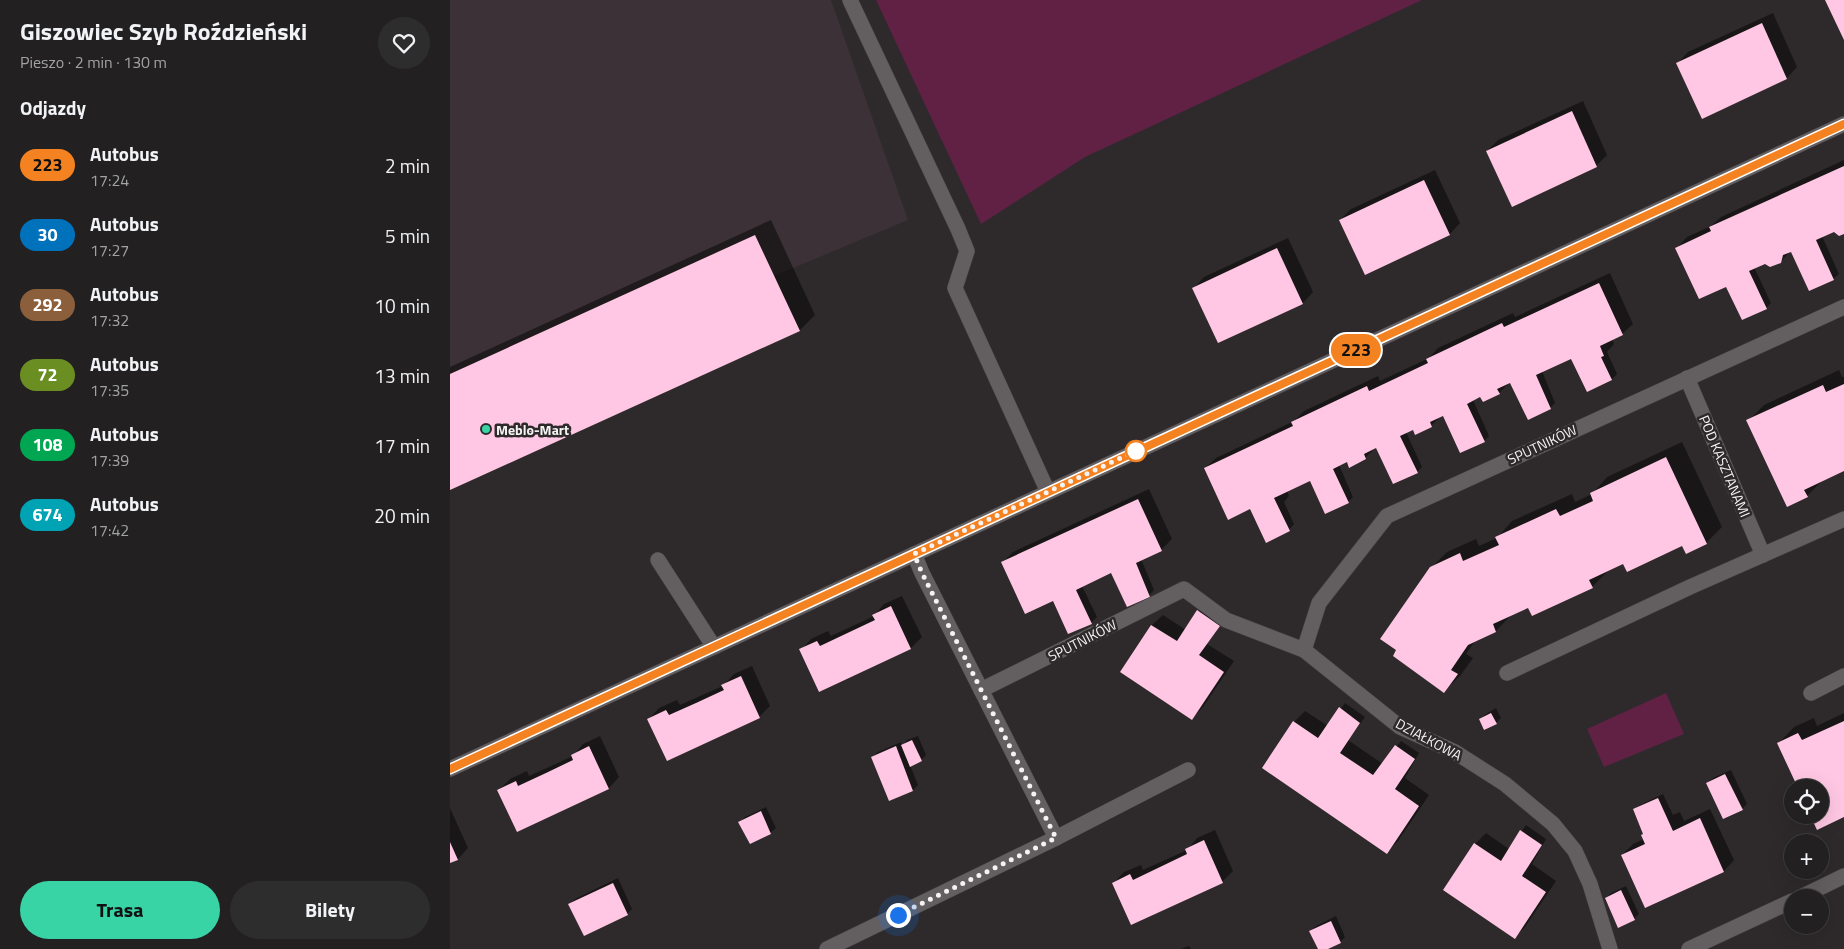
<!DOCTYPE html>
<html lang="pl">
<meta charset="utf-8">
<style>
body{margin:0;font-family:"Titillium Web",sans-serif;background:#2e2d2e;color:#f1f3f6;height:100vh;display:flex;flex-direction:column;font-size:19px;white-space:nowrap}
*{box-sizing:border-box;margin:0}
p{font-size:16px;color:#a2a3a5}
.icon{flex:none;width:28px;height:28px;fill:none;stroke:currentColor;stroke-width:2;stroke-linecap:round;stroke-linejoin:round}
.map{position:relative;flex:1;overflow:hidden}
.panel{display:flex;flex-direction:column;background:#222021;width:450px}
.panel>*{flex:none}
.badge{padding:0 10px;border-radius:16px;font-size:18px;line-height:32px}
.fabs{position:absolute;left:1334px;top:779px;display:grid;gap:10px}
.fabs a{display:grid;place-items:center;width:45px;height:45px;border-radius:50%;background:#222021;box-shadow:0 5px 20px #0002,0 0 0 1px #3f3e3f;font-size:25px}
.you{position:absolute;width:25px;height:25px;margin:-12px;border:4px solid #fff;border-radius:50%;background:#1a73e8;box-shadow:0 0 0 8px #1a73e833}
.map>.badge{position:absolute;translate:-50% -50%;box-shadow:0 0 0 2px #fff}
h2{padding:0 20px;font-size:19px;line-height:45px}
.round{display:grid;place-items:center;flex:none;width:52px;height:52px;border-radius:26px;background:#2e2d2e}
.head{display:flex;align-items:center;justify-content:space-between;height:85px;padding:0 20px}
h1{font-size:24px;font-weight:700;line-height:38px}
.cta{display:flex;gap:10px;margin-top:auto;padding:10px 20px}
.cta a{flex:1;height:58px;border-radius:30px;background:#39d4a5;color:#111;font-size:20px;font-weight:700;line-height:58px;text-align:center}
.cta a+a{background:#2e2d2e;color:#f1f3f6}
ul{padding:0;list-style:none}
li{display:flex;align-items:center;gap:15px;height:70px;padding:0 20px}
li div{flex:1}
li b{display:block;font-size:19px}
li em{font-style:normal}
li .badge{min-width:55px;font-weight:700;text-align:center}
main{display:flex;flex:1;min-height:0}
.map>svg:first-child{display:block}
.built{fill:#3b3136}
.green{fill:#602145}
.shadow{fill:#0007}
.building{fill:#ffc7e3}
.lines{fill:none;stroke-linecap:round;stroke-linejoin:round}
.service-casing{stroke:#4c484a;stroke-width:16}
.minor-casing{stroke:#4c484a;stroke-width:16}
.tertiary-casing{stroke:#4c484a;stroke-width:16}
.service{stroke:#635f61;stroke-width:15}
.minor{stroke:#635f61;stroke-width:15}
.tertiary{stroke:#635f61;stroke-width:15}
.line-casing{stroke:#fff;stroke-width:11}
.line{stroke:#f58220;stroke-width:8}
.walk{stroke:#f5f2f4;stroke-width:5;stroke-dasharray:0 9}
.poi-dot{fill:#39d4a5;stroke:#2e2a2c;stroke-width:2}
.stop-dot{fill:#fff;stroke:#f58220;stroke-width:2.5}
.labels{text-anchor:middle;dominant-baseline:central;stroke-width:5;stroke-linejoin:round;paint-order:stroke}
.poi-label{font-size:14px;font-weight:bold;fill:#f5f2f4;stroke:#2e2a2c;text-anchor:start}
.street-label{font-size:14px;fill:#f5f2f4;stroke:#2e2a2c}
</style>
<main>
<section class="panel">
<div class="head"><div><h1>Giszowiec Szyb Roździeński</h1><p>Pieszo · 2 min · 130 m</p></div><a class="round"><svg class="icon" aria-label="heart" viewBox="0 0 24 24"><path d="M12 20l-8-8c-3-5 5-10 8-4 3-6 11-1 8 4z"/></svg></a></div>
<h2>Odjazdy</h2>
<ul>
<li><span class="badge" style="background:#f58220;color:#111">223</span><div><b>Autobus</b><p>17:24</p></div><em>2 min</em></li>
<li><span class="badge" style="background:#0072bc;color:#fff">30</span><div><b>Autobus</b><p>17:27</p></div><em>5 min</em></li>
<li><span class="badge" style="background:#8b5e3c;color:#fff">292</span><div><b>Autobus</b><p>17:32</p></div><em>10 min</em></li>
<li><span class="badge" style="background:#6b8e23;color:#fff">72</span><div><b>Autobus</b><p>17:35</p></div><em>13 min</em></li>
<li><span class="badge" style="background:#00a651;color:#fff">108</span><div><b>Autobus</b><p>17:39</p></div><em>17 min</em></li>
<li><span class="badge" style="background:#00a3b4;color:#fff">674</span><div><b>Autobus</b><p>17:42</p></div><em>20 min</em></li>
</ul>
<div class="cta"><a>Trasa</a><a>Bilety</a></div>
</section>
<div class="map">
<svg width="1394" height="949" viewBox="0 0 1394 949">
<rect width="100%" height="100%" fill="#2e2a2c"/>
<polygon class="built" points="0,0 381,0 458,220 0,411"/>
<g class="green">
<polygon points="426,0 972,0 635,157 531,224"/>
<polygon points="1216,693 1234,734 1154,767 1137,729"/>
</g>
<g class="shadow">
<polygon points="1323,13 1347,67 1337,78 1252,117 1228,63 1238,52"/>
<polygon points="1133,101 1157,155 1146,166 1037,151 1048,140"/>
<polygon points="1394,160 1394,232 1384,231 1372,236 1389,274 1383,279 1342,250 1330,262 1315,262 1304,267 1321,303 1316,308 1278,287 1227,248 1237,237 1261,226 1271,217"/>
<polygon points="985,170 1010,223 1000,234 915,273 890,220 901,209"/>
<polygon points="321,220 365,315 350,330 0,488 0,367"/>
<polygon points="838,238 863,292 853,303 769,342 744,288 754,277"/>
<polygon points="1160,273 1183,324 1172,334 1162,339 1164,344 1157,352 1167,374 1162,379 1127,355 1092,371 1105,403 1100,408 1061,381 1049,393 1031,396 1023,400 1039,436 1034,441 993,414 981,426 964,428 956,432 972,467 967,472 927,446 915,458 897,461 889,465 903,497 898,502 861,480 837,491 839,496 834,502 844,524 839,530 801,508 755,468 766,458 844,421 854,411 928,376 930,381 979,358 988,348 1063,313 1065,317"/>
<polygon points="1389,370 1392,377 1394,377 1394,470 1373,480 1357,496 1298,421 1314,405"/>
<polygon points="1232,442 1272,527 1256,543 1233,544 1174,563 1158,571 1142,587 1079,606 1061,615 1046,631 1025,641 1016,654 1023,658 1010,676 994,691 981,568 997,552 1026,539 1029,546 1047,538 1062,521 1122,494 1125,502 1142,494 1157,477"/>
<polygon points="699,489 722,539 711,550 691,559 704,590 699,595 662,572 632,586 647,617 641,623 619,633 604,601 552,563 563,552"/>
<polygon points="452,596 472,637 461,648 370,690 351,650 361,639 378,631 381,636 424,616 434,604"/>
<polygon points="753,606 774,620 757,644 784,661 753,707 742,718 672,672 702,625 713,615 736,630"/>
<polygon points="302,666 320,706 309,717 199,719 209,708 227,700 230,705 259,692 273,686 284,674"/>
<polygon points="895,703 915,717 898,740 933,764 951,741 969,753 955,778 979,795 948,841 937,852 813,768 844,722 855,711 878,726"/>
<polygon points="1046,708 1051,718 1046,723 1030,719 1036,714"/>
<polygon points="1394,713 1394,816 1361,815 1370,815 1370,788 1329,743 1344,727 1364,718 1367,726"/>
<polygon points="150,736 169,777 159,788 68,831 49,790 60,779 77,771 79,776 123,756 133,744"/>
<polygon points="468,736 476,755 471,760 460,765 468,785 463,790 440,800 422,757 428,752 451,742 452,746 457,740"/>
<polygon points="1281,770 1297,804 1292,809 1258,783 1263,778"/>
<polygon points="1213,794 1223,815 1230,812 1234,821 1260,809 1284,860 1274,871 1195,906 1172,855 1183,844 1194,839 1194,834 1185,810 1190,805"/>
<polygon points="316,807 326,828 320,833 290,822 295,817"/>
<polygon points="0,808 18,848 8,859 0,862"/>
<polygon points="1076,825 1096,839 1082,864 1106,881 1075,927 1065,937 1025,844 1036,833 1059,849"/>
<polygon points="765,830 783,871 772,882 664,883 674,872 691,865 693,870 737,850 747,838"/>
<polygon points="168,878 182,909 177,914 120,904 125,899"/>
<polygon points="1176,886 1189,914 1184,919 1156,898 1161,893"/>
<polygon points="886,916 895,937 890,942 875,949 869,949 860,931 866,926"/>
<polygon points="739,946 741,949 731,949"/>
</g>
<g class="building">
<polygon points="1375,0 1394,0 1394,40"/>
<polygon points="1312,23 1337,79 1252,119 1226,63"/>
<polygon points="1122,111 1147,167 1062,207 1036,151"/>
<polygon points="1394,166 1394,234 1389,236 1384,232 1366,240 1384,280 1359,291 1341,252 1333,255 1331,263 1320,267 1315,264 1299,271 1317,309 1292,320 1276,287 1249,299 1225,248 1261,231 1259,227"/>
<polygon points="974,180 1000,235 915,275 889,220"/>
<polygon points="305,235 350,331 0,490 0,374"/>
<polygon points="827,248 853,304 768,343 742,288"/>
<polygon points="1149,283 1173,335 1150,346 1154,356 1151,357 1162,380 1137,392 1121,359 1086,375 1101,409 1078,420 1060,383 1047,389 1050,394 1033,402 1030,397 1017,404 1035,442 1010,453 993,416 980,422 982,427 965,435 963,430 950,436 968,473 943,484 926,448 914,454 916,459 899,468 897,462 883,469 899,503 875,514 860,481 824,498 840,531 816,543 800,509 778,520 754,468 843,426 841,422 917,386 919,391 978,363 976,359 1052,323 1054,327"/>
<polygon points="1394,384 1394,471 1354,490 1358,497 1337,507 1296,420 1373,385 1376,392"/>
<polygon points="1216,457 1257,544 1236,554 1232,546 1177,572 1173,564 1139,580 1143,588 1082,616 1078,608 1043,624 1046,632 1018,645 1001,670 1008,674 994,693 943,656 946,650 930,639 980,567 1010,553 1013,561 1049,545 1045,537 1106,509 1110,516 1143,501 1140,493"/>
<polygon points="688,499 712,551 686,563 700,597 677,607 661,573 626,590 642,624 618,634 603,601 575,614 551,562"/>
<polygon points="441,606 461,649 369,692 349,649 367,641 370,646 425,620 422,615"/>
<polygon points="747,610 770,626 749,655 774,672 742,720 670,672 701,625 727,641"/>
<polygon points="291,676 310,718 217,761 197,719 216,710 219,715 246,703 274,690 271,685"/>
<polygon points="889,707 910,723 890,753 923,775 945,745 965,759 945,789 969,806 937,854 812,768 843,721 868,738"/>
<polygon points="1041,713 1047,724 1034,730 1029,719"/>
<polygon points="1394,721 1394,817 1367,830 1360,815 1370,815 1370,788 1348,788 1327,743 1348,733 1352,740"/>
<polygon points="462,740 472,761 460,767 451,745"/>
<polygon points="139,746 159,789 67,832 47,790 66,781 68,786 96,773 123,760 121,755"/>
<polygon points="446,746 463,791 439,801 421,757"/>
<polygon points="1275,774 1293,810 1273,819 1256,783"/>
<polygon points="1208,798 1223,831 1250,818 1274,872 1195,908 1171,855 1195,844 1191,835 1193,834 1183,809"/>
<polygon points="311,811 321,834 300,844 288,822"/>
<polygon points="1070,830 1092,845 1072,876 1096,892 1065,939 993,890 1024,843 1051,861"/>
<polygon points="754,840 773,883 681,925 662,883 680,874 683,880 737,854 735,849"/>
<polygon points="0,842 8,860 0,863"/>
<polygon points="163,883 178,915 134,936 118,904"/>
<polygon points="1171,890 1185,920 1168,928 1155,898"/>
<polygon points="881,921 891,943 878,949 868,949 859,931"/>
</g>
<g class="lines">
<defs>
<g id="service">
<polyline points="400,0 508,229 517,251 505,288 598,492"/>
<polyline points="208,560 264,647"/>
<polyline points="531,690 734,589 776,620 854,650"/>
</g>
<g id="minor">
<polyline points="1237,378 1313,555"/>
<polyline points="464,554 472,573 606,838"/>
<polyline points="1057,673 1240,587 1394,519"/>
<polyline points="1361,693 1394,676"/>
<polyline points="1349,898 1394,876"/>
<polyline points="377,949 606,838 738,770"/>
<polyline points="1160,949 1140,884 1125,851 1103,824 1055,784 1005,752 950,727 854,650 869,603 937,516 1394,307"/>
<polyline points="1239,949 1342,901"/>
</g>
<polyline id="tertiary" points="0,769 1394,124"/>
</defs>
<use href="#service" class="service-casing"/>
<use href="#minor" class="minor-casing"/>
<use href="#tertiary" class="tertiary-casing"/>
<use href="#service" class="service"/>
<use href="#minor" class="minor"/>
<use href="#tertiary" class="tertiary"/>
</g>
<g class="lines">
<defs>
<polyline id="line" points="0,769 1394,124"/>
</defs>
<use href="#line" class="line-casing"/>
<use href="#line" class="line"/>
<polyline class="walk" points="448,915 606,838 472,573 464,554 688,450 686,451"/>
</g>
<circle class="poi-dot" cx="36" cy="429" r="5"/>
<circle class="stop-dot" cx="686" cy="451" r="10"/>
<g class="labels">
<g class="poi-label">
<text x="46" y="429">Meblo-Mart</text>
</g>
<g class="street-label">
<text transform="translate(1092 444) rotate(-25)">SPUTNIKÓW</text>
<text transform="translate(1275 466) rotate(67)">POD KASZTANAMI</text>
<text transform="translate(632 640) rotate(-27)">SPUTNIKÓW</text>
<text transform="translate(979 739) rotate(28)">DZIAŁKOWA</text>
</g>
</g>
</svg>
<div class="fabs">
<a><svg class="icon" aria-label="locate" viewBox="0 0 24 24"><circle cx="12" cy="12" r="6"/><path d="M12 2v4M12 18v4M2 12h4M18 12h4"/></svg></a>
<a>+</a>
<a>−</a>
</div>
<div class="you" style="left:448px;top:915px"></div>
<b class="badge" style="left:906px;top:350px;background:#f58220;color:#111">223</b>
</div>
</main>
